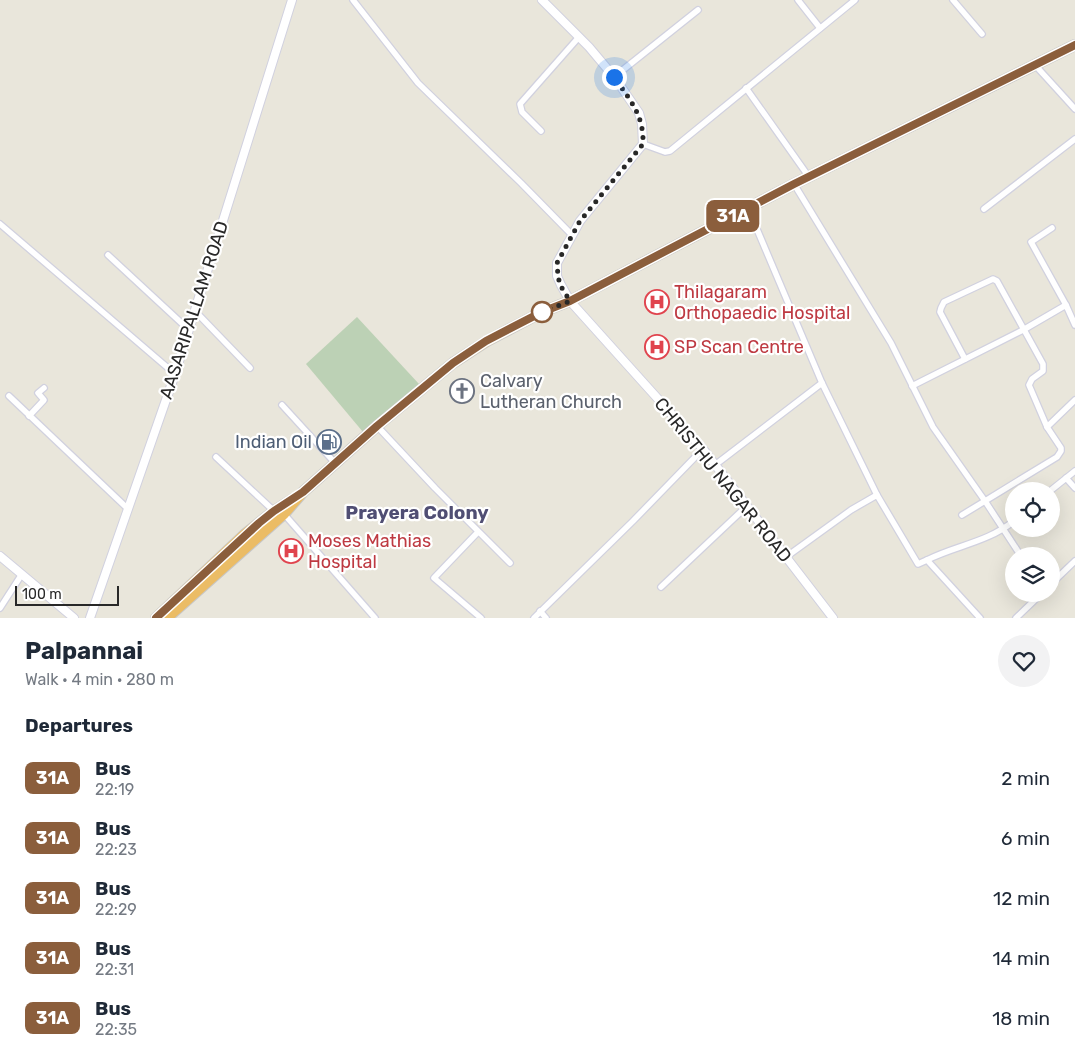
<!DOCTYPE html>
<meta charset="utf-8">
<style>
body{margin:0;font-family:Rubik,sans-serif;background:#f2f2f3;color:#1f2937;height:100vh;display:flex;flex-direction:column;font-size:19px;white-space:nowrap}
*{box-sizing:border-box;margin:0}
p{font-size:16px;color:#747a83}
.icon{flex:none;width:28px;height:28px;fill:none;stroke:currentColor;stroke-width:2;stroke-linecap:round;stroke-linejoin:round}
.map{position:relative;height:618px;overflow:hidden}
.drawer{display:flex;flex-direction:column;background:#fff;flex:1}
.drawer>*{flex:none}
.badge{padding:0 10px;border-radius:8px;font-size:18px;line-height:32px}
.buttons{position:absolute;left:1005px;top:482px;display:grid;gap:10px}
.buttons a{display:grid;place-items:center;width:55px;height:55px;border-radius:50%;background:#fff;box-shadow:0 5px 20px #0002;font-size:25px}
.scale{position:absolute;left:15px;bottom:12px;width:104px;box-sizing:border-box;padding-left:5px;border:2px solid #282828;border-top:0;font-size:14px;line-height:18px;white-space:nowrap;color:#282828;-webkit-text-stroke:4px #fff;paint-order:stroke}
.you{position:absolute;width:25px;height:25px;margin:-12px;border:4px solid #fff;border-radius:50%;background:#1a73e8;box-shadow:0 0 0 8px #1a73e833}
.map>.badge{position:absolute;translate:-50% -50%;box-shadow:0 0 0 2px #fff}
h2{padding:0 25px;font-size:19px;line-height:45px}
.round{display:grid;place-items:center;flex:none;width:52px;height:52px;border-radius:26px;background:#f2f2f3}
.overview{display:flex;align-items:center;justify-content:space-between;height:85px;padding:0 25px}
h1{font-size:24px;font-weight:700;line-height:38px}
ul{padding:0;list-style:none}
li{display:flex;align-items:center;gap:15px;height:60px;padding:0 25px}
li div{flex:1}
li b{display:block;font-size:19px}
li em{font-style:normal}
li .badge{min-width:55px;font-weight:700;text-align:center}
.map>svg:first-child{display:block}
.cemetery{fill:#bcd1b5}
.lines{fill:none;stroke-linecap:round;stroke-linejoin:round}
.street-casing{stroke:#d1d1df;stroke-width:8}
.secondary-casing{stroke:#d1d1df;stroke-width:10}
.highway-casing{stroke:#c7c7c7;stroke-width:12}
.street{stroke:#fff;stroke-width:5.5}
.secondary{stroke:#fff;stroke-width:8}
.highway{stroke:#ebbc65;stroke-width:10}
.line-casing{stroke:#fff;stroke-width:11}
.line{stroke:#8b5e3c;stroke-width:8}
.walk{stroke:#282828;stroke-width:5;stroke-dasharray:0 9}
.stop-dot{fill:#fff;stroke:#8b5e3c;stroke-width:2.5}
.labels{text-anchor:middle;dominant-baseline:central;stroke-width:4.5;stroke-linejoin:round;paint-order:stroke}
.health-label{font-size:18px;fill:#be3a42;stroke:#fff;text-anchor:start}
.street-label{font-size:18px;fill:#282828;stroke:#fff}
.worship-label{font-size:18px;fill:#5b616d;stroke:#fff;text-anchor:start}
.service-label{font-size:18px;fill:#4e5e75;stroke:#fff;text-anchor:end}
.neighbourhood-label{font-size:19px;font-weight:bold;fill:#504e73;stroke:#fff}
</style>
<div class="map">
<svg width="1075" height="618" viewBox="0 0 1075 618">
<rect width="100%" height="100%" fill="#e9e6db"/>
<polygon class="cemetery" points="357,317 419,384 363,432 306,364"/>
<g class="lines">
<defs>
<g id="street">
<polyline points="353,0 418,83 521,183 572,235"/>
<polyline points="798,0 820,28"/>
<polyline points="953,0 982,34"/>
<polyline points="1035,65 1075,109"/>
<polyline points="614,77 698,10"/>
<polyline points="746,88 809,177"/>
<polyline points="541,131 522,112 520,104 579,37"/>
<polyline points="643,144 665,152 670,151 855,0"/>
<polyline points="794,184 891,343 933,427 985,501 962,515"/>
<polyline points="748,208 822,383 877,495"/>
<polyline points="984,209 1075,139"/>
<polyline points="0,224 175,374"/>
<polyline points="1052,228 1031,242 1066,305"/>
<polyline points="108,255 189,330"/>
<polyline points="195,311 250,368"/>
<polyline points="965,359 940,312 941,308 944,302 993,279 997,281 1043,364 1043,371 1032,379 1029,385 1047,427 1061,448 1061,451 1057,457 985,501 1021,556"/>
<polyline points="912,386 1023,330 1066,305 1075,325"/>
<polyline points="9,396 127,508"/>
<polyline points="282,405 336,464"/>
<polyline points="29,416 44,400 38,393 44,388"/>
<polyline points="377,426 435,488 510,563"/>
<polyline points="1047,427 1075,400"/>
<polyline points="216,457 274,511"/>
<polyline points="715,465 822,383"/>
<polyline points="1066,478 1075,488"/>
<polyline points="1050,491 1075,471"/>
<polyline points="284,514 375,618"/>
<polyline points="478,532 434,578 481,618"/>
<polyline points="786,557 851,510 877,495 918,564 927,560"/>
<polyline points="1051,584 1075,561"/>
<polyline points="661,587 747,506"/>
<polyline points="0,608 22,574"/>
<polyline points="540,611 546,618"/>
<polyline points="534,618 633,521 703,449"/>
<path d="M980,618l-53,-58c30,-15 59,-17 87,-39"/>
<polyline points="1016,618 1041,594"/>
</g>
<g id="secondary">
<polyline points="542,0 589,47 615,78 639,113 642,124 643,144 580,221 557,263 557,276 561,285 570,301 703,449 833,618"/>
<polyline points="0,556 74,618"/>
<polyline points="90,618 175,374 292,0"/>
</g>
<g id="highway">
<polyline points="156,618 244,535 274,511 293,499"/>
<polyline points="167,618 284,514 303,492 377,426 453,363 487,341 542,312 570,301 794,184 1075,45"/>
</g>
</defs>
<use href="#street" class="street-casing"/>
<use href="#secondary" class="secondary-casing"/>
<use href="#highway" class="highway-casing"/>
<use href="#street" class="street"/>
<use href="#secondary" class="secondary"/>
<use href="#highway" class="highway"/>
</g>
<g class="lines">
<defs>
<polyline id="line" points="156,618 259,523 274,511 303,492 377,426 453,363 486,341 542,312 570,301 794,184 1075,45"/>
</defs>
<use href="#line" class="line-casing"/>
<use href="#line" class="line"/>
<path class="walk" d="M542,312l28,-11 -10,-16 -2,-9 -1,-13 23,-42 63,-77c1,-29 -13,-44 -29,-67"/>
</g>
<defs>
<symbol id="hospital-ring" viewBox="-11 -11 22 22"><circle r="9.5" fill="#fff" stroke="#e0444e" stroke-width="1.5"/><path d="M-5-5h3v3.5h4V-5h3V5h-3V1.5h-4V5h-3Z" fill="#e0444e"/></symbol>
<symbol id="church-ring" viewBox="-11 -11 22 22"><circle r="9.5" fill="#fff" stroke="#6b7280" stroke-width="1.5"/><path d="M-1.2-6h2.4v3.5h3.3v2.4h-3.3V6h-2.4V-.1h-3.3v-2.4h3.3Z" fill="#6b7280"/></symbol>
<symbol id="fuel-ring" viewBox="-11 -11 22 22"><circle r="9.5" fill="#fff" stroke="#5c6f8a" stroke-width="1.5"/><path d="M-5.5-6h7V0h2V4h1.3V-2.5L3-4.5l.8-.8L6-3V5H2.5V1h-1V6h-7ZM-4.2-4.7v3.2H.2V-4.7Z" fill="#5c6f8a"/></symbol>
</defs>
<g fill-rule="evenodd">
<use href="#hospital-ring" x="643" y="288" width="28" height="28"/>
<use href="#hospital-ring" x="643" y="333" width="28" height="28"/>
<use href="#church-ring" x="448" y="377" width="28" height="28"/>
<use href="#fuel-ring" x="315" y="428" width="28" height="28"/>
<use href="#hospital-ring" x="277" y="537" width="28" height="28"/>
</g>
<circle class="stop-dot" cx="542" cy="312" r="10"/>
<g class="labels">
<g class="health-label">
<text x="674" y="292">Thilagaram<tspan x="674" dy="21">Orthopaedic Hospital</tspan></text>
<text x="674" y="347">SP Scan Centre</text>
<text x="308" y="541">Moses Mathias<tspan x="308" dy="21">Hospital</tspan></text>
</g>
<g class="street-label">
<text transform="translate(194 310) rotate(-72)">AASARIPALLAM ROAD</text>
<text transform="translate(723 480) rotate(51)">CHRISTHU NAGAR ROAD</text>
</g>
<g class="worship-label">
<text x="480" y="381">Calvary<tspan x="480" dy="21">Lutheran Church</tspan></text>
</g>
<g class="service-label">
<text x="312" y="442">Indian Oil</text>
</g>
<g class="neighbourhood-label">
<text x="417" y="512">Prayera Colony</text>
</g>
</g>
</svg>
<div class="buttons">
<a><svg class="icon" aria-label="locate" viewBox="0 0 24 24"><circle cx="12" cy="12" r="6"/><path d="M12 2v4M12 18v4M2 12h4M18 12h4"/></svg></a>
<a><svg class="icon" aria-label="layers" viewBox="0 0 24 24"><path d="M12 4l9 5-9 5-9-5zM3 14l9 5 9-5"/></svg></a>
</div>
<div class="scale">100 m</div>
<div class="you" style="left:614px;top:77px"></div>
<b class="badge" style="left:733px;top:216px;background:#8b5e3c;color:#fff">31A</b>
</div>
<section class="drawer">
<div class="overview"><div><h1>Palpannai</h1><p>Walk · 4 min · 280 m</p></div><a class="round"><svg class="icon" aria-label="heart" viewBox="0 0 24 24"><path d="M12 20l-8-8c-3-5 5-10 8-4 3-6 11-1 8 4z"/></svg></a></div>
<h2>Departures</h2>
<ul>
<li><span class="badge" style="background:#8b5e3c;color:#fff">31A</span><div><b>Bus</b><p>22:19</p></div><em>2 min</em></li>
<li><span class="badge" style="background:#8b5e3c;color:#fff">31A</span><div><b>Bus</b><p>22:23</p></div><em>6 min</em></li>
<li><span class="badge" style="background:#8b5e3c;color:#fff">31A</span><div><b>Bus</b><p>22:29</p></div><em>12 min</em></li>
<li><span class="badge" style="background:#8b5e3c;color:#fff">31A</span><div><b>Bus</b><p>22:31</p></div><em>14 min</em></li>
<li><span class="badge" style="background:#8b5e3c;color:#fff">31A</span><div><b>Bus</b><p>22:35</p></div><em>18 min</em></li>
</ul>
</section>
